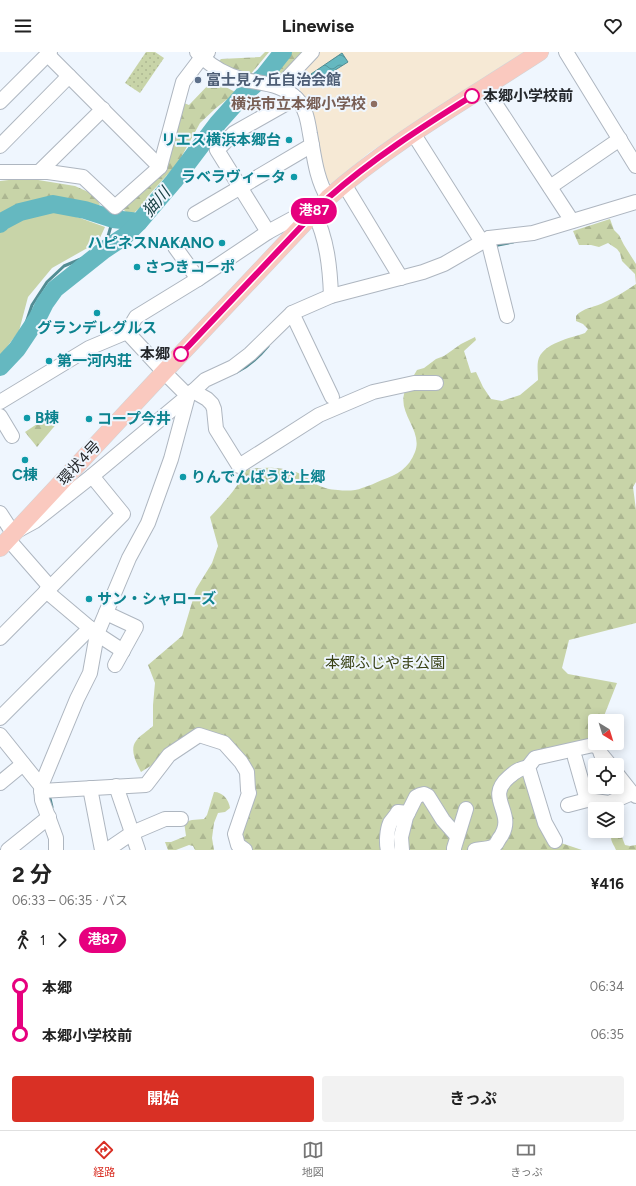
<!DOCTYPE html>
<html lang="ja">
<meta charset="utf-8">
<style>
body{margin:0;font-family:Figtree,"Noto Sans JP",sans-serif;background:#f2f2f2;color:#222;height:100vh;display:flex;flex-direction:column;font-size:15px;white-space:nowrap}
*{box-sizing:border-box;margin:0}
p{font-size:13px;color:#767676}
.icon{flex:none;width:22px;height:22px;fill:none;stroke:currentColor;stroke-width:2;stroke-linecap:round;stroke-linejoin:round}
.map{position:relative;height:798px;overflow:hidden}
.details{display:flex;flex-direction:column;background:#fff;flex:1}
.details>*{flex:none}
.badge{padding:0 8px;border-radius:13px;font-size:14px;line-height:26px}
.needle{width:26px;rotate:142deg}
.buttons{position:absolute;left:588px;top:662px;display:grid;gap:8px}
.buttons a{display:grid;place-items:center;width:36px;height:36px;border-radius:4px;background:#fff;box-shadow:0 2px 10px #0003;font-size:20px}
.map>.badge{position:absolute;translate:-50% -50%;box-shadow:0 0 0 2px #fff}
.legs{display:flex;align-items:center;gap:6px;height:44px;padding:0 12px;font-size:13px}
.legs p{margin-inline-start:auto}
.head{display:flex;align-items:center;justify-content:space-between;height:68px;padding:0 12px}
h1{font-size:22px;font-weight:700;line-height:30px}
.button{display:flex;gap:8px;margin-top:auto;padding:8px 12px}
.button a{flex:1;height:46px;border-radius:4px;background:#d93025;color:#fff;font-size:16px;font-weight:700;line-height:46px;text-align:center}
.button a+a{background:#f2f2f2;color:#222}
ul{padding:0 12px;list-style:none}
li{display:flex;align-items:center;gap:14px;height:48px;font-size:15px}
li i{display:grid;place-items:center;width:6px;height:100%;margin:0 5px;background:currentColor}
li i::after{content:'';width:10px;height:10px;margin:-5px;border:3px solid;border-radius:50%;background:#fff}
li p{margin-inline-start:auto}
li:first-child i{background:linear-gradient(#0000 50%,currentColor 0)}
li:last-child i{background:linear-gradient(currentColor 50%,#0000 0)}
header{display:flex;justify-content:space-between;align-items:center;height:52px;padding:0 12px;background:#fff;font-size:18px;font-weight:700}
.tab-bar{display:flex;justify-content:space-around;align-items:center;height:56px;border-top:1px solid #e0e0e0;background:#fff;font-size:11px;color:#767676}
.tab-bar a{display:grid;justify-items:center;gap:2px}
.tab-bar .current{color:#d93025}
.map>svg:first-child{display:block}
.education{fill:#f6e9d5}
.grass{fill:url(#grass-dots)}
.forest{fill:url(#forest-firs)}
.park{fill:#c8d4a8}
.water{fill:url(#water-waves);stroke:#528c93}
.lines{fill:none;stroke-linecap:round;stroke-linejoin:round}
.stream{stroke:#528c93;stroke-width:3}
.river{stroke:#65b8c0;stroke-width:18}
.minor-casing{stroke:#aeb6c0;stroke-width:16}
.major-casing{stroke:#d3d4d5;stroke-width:18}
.minor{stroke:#fff;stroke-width:14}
.major{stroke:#fac9bf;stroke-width:17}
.line-1-casing{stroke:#fff;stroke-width:9}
.line-1{stroke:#e6007e;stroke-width:6}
.service-dot{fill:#5c6f8a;stroke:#eff6fe;stroke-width:1.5}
.stop-1-dot{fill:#fff;stroke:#e6007e;stroke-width:2}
.education-dot{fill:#8d6e63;stroke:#eff6fe;stroke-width:1.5}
.culture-dot{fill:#0f9aa8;stroke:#eff6fe;stroke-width:1.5}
.labels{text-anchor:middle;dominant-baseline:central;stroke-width:4;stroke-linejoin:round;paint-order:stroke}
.service-label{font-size:15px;font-weight:bold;fill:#4e5e75;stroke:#eff6fe;text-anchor:start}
.stop-label{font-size:15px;font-weight:bold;fill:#24272b;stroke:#eff6fe;text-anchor:start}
.education-label{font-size:15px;font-weight:bold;fill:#785e54;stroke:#eff6fe;text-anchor:end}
.culture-label{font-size:15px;font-weight:bold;fill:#0d838f;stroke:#eff6fe;text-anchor:start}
.street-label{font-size:15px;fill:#24272b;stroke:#eff6fe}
.park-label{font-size:15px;fill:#3a4317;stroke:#eff6fe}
.water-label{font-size:16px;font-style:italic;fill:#163e41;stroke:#eff6fe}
</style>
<header><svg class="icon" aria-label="menu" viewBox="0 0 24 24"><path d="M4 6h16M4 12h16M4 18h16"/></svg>Linewise<svg class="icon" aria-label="heart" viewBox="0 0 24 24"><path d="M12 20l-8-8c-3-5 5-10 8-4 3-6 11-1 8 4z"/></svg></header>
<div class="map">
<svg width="636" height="798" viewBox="0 0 636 798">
<defs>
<pattern id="grass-dots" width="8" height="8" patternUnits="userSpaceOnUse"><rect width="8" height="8" fill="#c8d4a8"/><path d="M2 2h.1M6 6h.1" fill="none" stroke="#acb691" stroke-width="1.8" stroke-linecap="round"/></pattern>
<pattern id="forest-firs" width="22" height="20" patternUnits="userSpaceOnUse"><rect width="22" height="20" fill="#c8d4a8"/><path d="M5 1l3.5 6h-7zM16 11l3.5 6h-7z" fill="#acb691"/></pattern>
<pattern id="water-waves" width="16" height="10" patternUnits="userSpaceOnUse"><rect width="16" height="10" fill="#65b8c0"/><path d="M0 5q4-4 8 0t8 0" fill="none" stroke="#53969c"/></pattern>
</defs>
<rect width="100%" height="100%" fill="#eff6fe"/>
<polygon class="education" points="320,0 524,0 370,100 331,132 319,118 310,78 297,26 298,20"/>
<polygon class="grass" points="146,0 155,0 164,6 140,41 125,31"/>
<g class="forest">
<polygon points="265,0 269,0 250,23 227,14 219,9 221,7 260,5"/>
<polygon points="290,0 307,0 279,28 271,24"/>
<polygon points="213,28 235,40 230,45 216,56 200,71 178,111 148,144 141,155 130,164 123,157 162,119 184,51 189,53"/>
<polygon points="26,126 75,134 95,143 100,153 78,152 48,147 5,160 0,166 0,129"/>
<path d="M610,167l4,11 5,5 5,10 12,19v218l-3,5 3,23v113l-67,17 -7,28 6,6 49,9 -15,38h-7v18l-67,28 27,74 27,9h-337l-7,-5 11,-52 -18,-42 -32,-16 -58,37c-4,-8 -12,-22 -5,-31 4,-6 12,-10 17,-15v-21l2,-22 -7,-18 34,-29 14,-47 16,-26 6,-17 -8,-29c14,-15 27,-28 36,-47 18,-4 42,-3 59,6 3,2 6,6 10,8 7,3 15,6 23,6 7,1 18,1 24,-2 7,-2 13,-5 20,-8 15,-5 27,-12 33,-28 8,-21 -16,-37 -11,-58 2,-7 9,-17 13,-24l7,-2 12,-9 8,-3 17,-12 14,-7 1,3 -12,11 7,22 5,-1 7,15 8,12 11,2 18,-6 18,-15c0,-6 -1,-13 0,-19 4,-18 33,-23 47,-28l3,-4 -5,-5 -7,-3v-5c6,-8 20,-9 29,-14 11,-5 21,-11 31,-18l-1,-10 -13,-13 -2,-8 -3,-4 -9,-6 -9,4 -8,-2h-12l-6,-14z"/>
<polygon points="52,362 58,370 37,395 25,380"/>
<path d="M214,740c9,0 15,8 16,16l-5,4 -7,1 -4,10 -2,15 2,12h-19l-2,-4 -4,-1 -13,5h-8l-3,-8h6l15,-6 -2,-14 8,-2 12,-1 3,-4z"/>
<path d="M604,779h7l2,3 4,-3 3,1 5,13 5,1 6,-1v5h-20c-2,-5 -5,-8 -5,-13z"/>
</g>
<path class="park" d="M50,158l30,8 25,9 -7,15 -46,26 -24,29 -9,34 -19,25v-125c12,-15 32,-17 50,-21z"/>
<polygon class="water" points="342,1 348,10 316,30 311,22"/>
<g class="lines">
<g class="stream">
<polyline points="493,194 513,190"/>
<polyline points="104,198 113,167"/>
<polyline points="23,287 21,286 32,253 47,230 64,214 88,204 95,206"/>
<path d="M237,320c12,-6 22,-15 31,-26"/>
<polyline points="49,742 52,755"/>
</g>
<g class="river">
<polyline points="0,172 3,169 20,160 53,152 85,158 113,167 139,170 174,129 218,71 243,43 264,24 283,0"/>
<polyline points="0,315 17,297 37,267 45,251 55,237 104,198 125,184 139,170"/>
</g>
<defs>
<g id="minor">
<path d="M197,0c12,13 27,22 44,27 21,5 40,4 56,20 9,9 11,23 13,35 4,21 6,45 18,64"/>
<polyline points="566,0 636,114"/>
<polyline points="48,3 160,115"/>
<polyline points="279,35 312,0"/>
<polyline points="485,36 572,169"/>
<polyline points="0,50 50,0"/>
<polyline points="413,81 482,190"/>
<polyline points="0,94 69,24"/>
<polyline points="0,120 48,120 83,125 115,155 160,115 183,30 202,5 208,0"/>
<polyline points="39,120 103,57"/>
<polyline points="344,132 401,226"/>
<polyline points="550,135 620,87"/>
<path d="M314,160c13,27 16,55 17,84"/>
<polyline points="195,162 312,93"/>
<polyline points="268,180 217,98 234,81 296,46"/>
<polyline points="489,186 489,192 507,264"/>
<polyline points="175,195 198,227"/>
<polyline points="292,261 332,345"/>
<polyline points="127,280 164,320 188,344"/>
<polyline points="193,339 207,347 212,352 214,357 216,377 239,414 319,363 373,340 414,331 436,331"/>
<polyline points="0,350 89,296 127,280 136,265 198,227 268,180 292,167 309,165"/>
<polyline points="0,364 12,384"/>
<polyline points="0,461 13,481 35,469 92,424 188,344 205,328 233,315 250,302 292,261 331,244 423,220 444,212 489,186 533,181 636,150"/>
<polyline points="8,487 50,535"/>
<polyline points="46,539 97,582 123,599"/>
<polyline points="106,561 136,575 115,613"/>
<polyline points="0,586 123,462 92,424"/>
<polyline points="0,666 90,576"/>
<polyline points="0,683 41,734 42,748 56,786 56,798"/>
<polyline points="575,706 587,748"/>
<polyline points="617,722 632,741 636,744"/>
<polyline points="0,731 23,712"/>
<polyline points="41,734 77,647 90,621 97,582 129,506 148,471 171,407 188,344"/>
<polyline points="116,734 138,798"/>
<polyline points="90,736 102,798"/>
<polyline points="41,739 146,733 169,703 199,683 224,691 241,710 247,720 248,738 249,741 235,782 238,793 245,798"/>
<polyline points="568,753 587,748 609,751 632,741"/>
<polyline points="555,789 545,771 528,715 535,706 593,693 599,696 601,702 610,713"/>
<polyline points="8,798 49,765"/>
<polyline points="107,798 132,781 165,767 181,767"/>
<path d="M388,798c-2,-7 -1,-20 2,-27 2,-3 6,-7 8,-11l10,1"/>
<polyline points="402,798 401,785 406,765 416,745 420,743 424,742 428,744 443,768 457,784"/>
<polyline points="454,798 454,796 466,757"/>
<path d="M475,798c5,-1 14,-1 19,-4 2,-1 4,-5 5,-7 20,-26 -16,-40 10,-62 7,-6 10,-8 19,-10"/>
</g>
<path id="major" d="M0,496l164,-176 164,-174c65,-57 140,-99 212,-146"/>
</defs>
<use href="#minor" class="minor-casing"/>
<use href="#major" class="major-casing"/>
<use href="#minor" class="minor"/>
<use href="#major" class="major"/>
</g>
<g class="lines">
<defs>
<path id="line-1" d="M181,302l147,-156c44,-39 94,-71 144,-102"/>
</defs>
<use href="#line-1" class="line-1-casing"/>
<use href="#line-1" class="line-1"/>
</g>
<circle class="service-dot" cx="198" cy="28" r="4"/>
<g class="stop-1-dot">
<circle cx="472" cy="44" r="7"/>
<circle cx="181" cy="302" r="7"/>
</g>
<circle class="education-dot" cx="374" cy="52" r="4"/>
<g class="culture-dot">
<circle cx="289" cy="88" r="4"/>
<circle cx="294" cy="125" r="4"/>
<circle cx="222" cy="191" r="4"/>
<circle cx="137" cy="215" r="4"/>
<circle cx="97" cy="261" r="4"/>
<circle cx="49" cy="309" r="4"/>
<circle cx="27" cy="366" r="4"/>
<circle cx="89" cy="367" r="4"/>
<circle cx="25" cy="408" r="4"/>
<circle cx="183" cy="425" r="4"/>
<circle cx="89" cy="547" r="4"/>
</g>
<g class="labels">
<g class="service-label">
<text x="206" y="28">富士見ヶ丘自治会館</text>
</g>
<g class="stop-label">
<text x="483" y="44">本郷小学校前</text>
<text x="170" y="302" text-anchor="end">本郷</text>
</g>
<g class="education-label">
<text x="366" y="52">横浜市立本郷小学校</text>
</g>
<g class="culture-label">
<text x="281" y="88" text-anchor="end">リエス横浜本郷台</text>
<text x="286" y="125" text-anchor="end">ラベラヴィータ</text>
<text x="214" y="191" text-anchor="end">ハピネスNAKANO</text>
<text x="145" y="215">さつきコーポ</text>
<text x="97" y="276" text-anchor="middle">グランデレグルス</text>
<text x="57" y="309">第一河内荘</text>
<text x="35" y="366">B棟</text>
<text x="97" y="367">コープ今井</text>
<text x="25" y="423" text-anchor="middle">C棟</text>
<text x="191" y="425">りんでんばうむ上郷</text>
<text x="97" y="547">サン・シャローズ</text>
</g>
<g class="street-label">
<text transform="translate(79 411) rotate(-47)">環状4号</text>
</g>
<g class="park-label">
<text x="385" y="611">本郷ふじやま公園</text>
</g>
<g class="water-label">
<text transform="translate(156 150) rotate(-49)">㹨川</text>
</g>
</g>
</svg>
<div class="buttons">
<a><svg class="needle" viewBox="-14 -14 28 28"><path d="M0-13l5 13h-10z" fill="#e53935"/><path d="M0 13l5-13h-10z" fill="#767676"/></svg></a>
<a><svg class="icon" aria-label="locate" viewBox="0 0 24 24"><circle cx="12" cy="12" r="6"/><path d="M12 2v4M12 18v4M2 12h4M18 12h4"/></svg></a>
<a><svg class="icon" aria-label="layers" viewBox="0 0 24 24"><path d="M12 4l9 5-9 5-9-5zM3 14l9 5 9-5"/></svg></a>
</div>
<b class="badge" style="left:314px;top:159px;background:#e6007e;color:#fff">港87</b>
</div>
<section class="details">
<div class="head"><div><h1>2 分</h1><p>06:33 – 06:35 · バス</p></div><b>¥416</b></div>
<div class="legs"><svg class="icon" aria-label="walk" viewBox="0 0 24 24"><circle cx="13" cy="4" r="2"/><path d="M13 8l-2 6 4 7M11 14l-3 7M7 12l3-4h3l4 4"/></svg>1<svg class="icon" aria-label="forward" viewBox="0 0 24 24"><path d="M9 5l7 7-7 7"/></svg><b class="badge" style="background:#e6007e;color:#fff">港87</b></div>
<ul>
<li><i style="color:#e6007e"></i><b>本郷</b><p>06:34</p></li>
<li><i style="color:#e6007e"></i><b>本郷小学校前</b><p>06:35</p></li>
</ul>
<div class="button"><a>開始</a><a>きっぷ</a></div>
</section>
<nav class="tab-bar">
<a class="current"><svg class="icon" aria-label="directions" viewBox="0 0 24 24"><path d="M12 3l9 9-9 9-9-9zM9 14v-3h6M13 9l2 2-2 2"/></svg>経路</a>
<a><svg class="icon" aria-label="map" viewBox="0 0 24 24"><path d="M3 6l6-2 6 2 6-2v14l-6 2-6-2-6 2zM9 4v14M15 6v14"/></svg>地図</a>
<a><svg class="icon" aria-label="tickets" viewBox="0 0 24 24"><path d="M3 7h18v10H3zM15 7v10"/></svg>きっぷ</a>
</nav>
